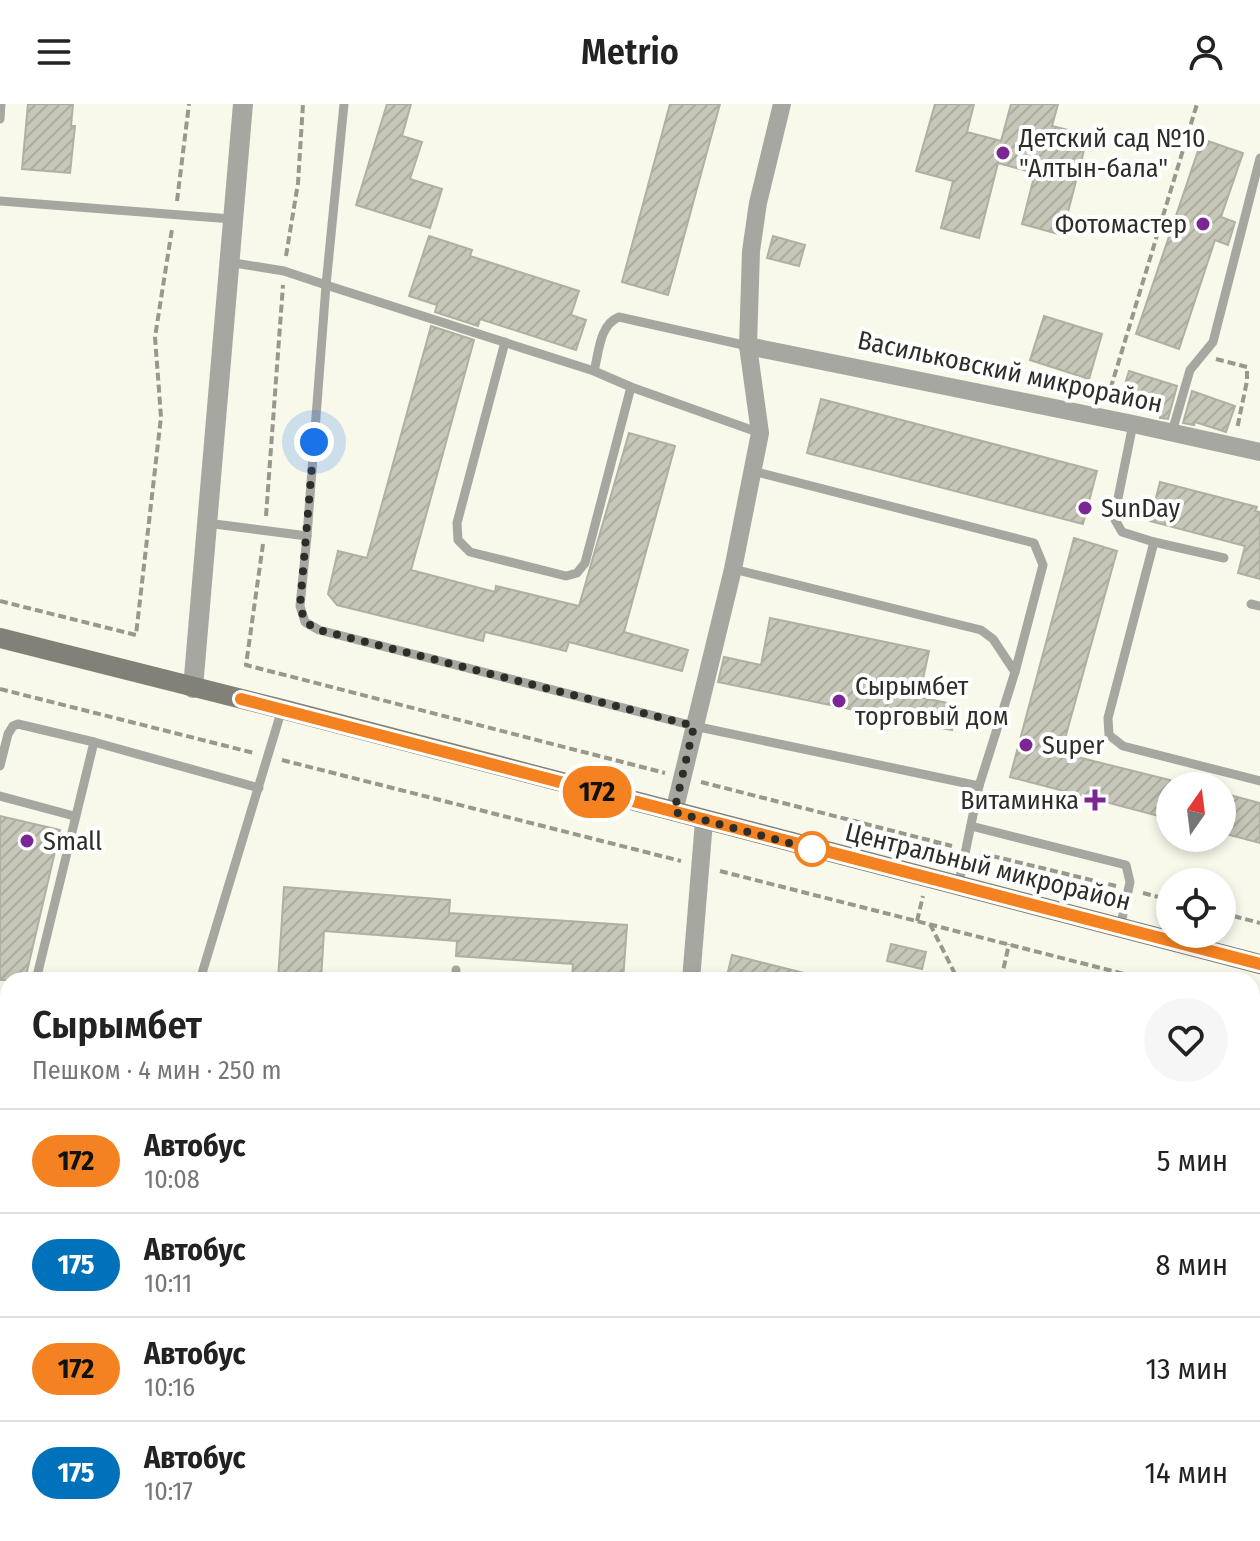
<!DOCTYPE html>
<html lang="ru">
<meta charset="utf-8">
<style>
body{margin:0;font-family:"Fira Sans Condensed",sans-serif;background:#f6f6f6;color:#222;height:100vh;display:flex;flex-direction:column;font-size:30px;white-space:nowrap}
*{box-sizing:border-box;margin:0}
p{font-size:26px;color:#767676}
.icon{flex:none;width:44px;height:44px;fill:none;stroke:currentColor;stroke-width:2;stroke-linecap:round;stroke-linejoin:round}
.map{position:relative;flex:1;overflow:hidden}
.details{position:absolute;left:0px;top:868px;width:1260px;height:570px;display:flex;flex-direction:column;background:#fff;border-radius:24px 24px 0 0;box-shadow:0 4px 12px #0003}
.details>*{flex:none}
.badge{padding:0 16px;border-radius:26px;font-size:28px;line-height:52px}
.needle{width:52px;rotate:14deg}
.buttons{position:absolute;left:1156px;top:668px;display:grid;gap:16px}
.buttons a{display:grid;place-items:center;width:80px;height:80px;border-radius:50%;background:#fff;box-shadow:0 4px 12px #0003;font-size:40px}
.you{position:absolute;width:40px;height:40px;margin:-20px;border:6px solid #fff;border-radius:50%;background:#1a73e8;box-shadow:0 0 0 12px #1a73e833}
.map>.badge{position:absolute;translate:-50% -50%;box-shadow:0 0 0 4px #fff}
.round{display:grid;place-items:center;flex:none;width:84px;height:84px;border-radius:42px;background:#f6f6f6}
.headline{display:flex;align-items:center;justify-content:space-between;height:136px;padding:0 32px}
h1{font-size:38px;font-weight:600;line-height:60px}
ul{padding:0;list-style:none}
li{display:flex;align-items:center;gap:24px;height:104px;padding:0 32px;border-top:2px solid #e0e0e0}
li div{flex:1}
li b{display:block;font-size:30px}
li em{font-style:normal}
li .badge{min-width:88px;font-weight:700;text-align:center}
header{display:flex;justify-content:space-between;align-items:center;height:104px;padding:0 32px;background:#fff;font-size:36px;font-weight:600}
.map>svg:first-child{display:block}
.industrial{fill:url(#industrial-furrows)}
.building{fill:url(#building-hatch);stroke:#b0b0a2;stroke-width:2}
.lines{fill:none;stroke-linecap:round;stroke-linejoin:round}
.path{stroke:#97988e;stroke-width:4;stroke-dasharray:8 4;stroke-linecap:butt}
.service{stroke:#a7a7a1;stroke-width:9}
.minor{stroke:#a7a7a1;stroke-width:18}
.tertiary{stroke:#a7a7a1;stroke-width:20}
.secondary{stroke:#818178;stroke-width:20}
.line-casing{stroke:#fff;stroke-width:18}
.line{stroke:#f58220;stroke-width:12}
.walk{stroke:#2e2e29;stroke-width:8;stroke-dasharray:0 14.4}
.poi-dot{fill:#7c2695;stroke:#fff;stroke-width:3}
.stop-dot{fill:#fff;stroke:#f58220;stroke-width:4}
.labels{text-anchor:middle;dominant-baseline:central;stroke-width:8;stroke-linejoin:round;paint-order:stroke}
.poi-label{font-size:26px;fill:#2e2e29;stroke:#fff;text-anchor:start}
.street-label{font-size:26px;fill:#2e2e29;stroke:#fff}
</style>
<header><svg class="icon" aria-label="menu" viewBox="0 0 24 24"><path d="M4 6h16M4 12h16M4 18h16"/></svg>Metrio<svg class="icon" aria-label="person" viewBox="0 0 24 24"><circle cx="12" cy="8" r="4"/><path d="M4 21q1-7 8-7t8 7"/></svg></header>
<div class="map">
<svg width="1260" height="1437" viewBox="0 0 1260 1437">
<defs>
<pattern id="industrial-furrows" width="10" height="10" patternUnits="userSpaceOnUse" patternTransform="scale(2)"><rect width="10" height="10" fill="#ececd7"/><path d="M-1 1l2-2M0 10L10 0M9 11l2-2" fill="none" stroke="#cbcbb9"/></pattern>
<pattern id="building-hatch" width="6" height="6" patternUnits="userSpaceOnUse" patternTransform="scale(2)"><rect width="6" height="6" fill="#c7c7b9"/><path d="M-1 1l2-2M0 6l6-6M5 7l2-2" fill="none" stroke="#abab9f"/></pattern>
</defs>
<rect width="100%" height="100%" fill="#f8f9ea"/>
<polygon class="industrial" points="19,1430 183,1430 182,1437 18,1437"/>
<g class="building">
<polygon points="28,0 73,0 71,22 75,22 70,69 22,65"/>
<polygon points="387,0 411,0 402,32 422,38 410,75 442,85 430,124 356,101"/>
<polygon points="670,0 720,0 668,191 622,178"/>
<polygon points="935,0 974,0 967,28 1001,37 1011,0 1058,0 1052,22 1088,31 1062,131 1022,120 1035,69 998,59 979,134 941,124 953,77 916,67"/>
<polygon points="1202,35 1243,49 1221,113 1235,118 1228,141 1215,136 1179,245 1136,230"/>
<polygon points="429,132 472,146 470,152 579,187 571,211 586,216 576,246 480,215 478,222 435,208 437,201 409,192"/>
<polygon points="773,132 805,141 799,162 767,154"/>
<polygon points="1044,212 1102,230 1089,275 1030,256"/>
<polygon points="431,222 474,236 411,466 495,488 496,482 579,502 629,329 675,342 624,528 688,546 682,567 569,538 566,547 485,528 483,537 337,501 328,490 338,447 367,454"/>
<polygon points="1129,267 1177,282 1168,315 1160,314 1162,305 1121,293"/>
<polygon points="1192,287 1235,302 1226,328 1195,318 1194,321 1183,319"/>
<polygon points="821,295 1097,367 1083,420 807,349"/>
<polygon points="1160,378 1257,403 1255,407 1260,408 1260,475 1238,469 1245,442 1150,417"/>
<polygon points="1074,434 1117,447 1061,649 1170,676 1170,715 1010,673"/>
<polygon points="770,514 929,547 919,593 957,601 952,626 718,578 724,553 761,561"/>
<polygon points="1222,689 1260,699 1260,739 1222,729"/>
<polygon points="0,712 60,726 25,876 0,876"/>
<polygon points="284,783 450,796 449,809 627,821 623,876 572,876 573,860 456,852 457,837 324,827 321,876 278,876"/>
<polygon points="891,840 926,848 922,865 887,857"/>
<polygon points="732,851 808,870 807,876 726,876"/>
</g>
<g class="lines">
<g class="path">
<polyline points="177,97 189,0"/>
<polyline points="286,152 298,79 303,0"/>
<polyline points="1216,255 1247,263 1247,277 1237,325"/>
<polyline points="1107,296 1197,0"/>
<polyline points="266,412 283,181"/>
<polyline points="263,440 246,561 665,669"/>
<polyline points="0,497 136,531 161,313 155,233 172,125"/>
<polyline points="0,585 254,649"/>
<polyline points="282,656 681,757"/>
<polyline points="701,678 952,742"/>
<polyline points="980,749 1116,782"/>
<polyline points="932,756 936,739"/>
<polyline points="720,767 1148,876"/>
<polyline points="1143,789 1170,796"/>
<polyline points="1222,809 1260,819"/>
<polyline points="917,817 923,792"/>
<polyline points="930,820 958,876"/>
<polyline points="1001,876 1009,840"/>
<polyline points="1252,903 1260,905"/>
<polyline points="0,1252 8,1256"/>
</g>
<g class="service">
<polyline points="0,15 1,0"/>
<polyline points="0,97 232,115"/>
<polyline points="228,158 284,167 326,181 344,0"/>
<polyline points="505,238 457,419 458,436 470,448 566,472 577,469 585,459 631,283"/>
<path d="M594,267c5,-18 5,-46 25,-54l129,29"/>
<polyline points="1133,320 1114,414 1122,428 1154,438 1108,614 1109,631 1123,642 1260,677"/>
<polyline points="1172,328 1190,266 1213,238 1260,54"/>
<polyline points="753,367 1034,439 1043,461 1015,568 979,682 958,783"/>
<polyline points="207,419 307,432 326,181 594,267 631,283 760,329"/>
<polyline points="307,432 300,502 305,518 319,526 694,622 979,682"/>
<polyline points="1154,438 1224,454"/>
<polyline points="733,465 981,526 993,535 1015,568"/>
<polyline points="1251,500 1260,502"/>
<polyline points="0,662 8,630 13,622 18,620 94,638"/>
<polyline points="0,692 74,712"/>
<polyline points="971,722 1126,761 1130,778 1120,824"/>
<polyline points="36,876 94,638 259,684"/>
<polyline points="200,876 282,605"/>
<polyline points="456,876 456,866"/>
<polyline points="0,1001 8,1003"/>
<polyline points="0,1105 8,1107"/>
<polyline points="1252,1383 1260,1351"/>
<polyline points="492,1430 493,1437"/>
<polyline points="223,1437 224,1430"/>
<polyline points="376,1437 380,1430"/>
<polyline points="1243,1437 1243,1430"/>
</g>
<g class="minor">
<polyline points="748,242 1133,320 1260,348"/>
<polyline points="674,708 733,465 760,329 748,242 751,147 758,99 782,0"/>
<polyline points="691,876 704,717"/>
<polyline points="541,1437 542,1430"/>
</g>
<polyline class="tertiary" points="193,584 243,0"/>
<polyline class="secondary" points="0,534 282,605 1260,860"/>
</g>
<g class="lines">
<defs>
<polyline id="line" points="241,595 1260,860"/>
</defs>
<use href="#line" class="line-casing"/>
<use href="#line" class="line"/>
<polyline class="walk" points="314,338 300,502 305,518 319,526 694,622 674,708 815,746 812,745"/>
</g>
<g class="poi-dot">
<circle cx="1003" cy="49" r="8"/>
<circle cx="1203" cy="120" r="8"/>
<circle cx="1085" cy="404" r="8"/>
<circle cx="839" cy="597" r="8"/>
<circle cx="1026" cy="641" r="8"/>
<path d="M1091 684h8v8h8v8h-8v8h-8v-8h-8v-8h8z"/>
<circle cx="27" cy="737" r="8"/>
</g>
<circle class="stop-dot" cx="812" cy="745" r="16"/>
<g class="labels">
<g class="poi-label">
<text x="1019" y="34">Детский сад №10<tspan x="1019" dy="30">"Алтын-бала"</tspan></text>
<text x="1187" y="120" text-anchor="end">Фотомастер</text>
<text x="1101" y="404">SunDay</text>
<text x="855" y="582">Сырымбет<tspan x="855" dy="30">торговый дом</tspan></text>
<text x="1042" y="641">Super</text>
<text x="1079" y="696" text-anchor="end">Витаминка</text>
<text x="43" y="737">Small</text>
</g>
<g class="street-label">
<text transform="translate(1010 268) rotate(12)">Васильковский микрорайон</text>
<text transform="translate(988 763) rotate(14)">Центральный микрорайон</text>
</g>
</g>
</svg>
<div class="buttons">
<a><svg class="needle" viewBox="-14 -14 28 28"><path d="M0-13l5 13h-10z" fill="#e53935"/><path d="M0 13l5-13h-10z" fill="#767676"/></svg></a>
<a><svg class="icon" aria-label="locate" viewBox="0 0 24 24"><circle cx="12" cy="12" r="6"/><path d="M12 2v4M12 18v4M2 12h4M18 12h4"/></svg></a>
</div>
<div class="you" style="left:314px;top:338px"></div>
<b class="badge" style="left:597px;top:688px;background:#f58220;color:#111">172</b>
<section class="details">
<div class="headline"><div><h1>Сырымбет</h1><p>Пешком · 4 мин · 250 m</p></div><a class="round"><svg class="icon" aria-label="heart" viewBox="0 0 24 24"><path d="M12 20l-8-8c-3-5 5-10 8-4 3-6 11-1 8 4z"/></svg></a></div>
<ul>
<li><span class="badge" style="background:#f58220;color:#111">172</span><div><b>Автобус</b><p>10:08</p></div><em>5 мин</em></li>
<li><span class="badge" style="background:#0072bc;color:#fff">175</span><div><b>Автобус</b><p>10:11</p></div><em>8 мин</em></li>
<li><span class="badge" style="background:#f58220;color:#111">172</span><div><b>Автобус</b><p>10:16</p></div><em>13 мин</em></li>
<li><span class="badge" style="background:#0072bc;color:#fff">175</span><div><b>Автобус</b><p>10:17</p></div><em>14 мин</em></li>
</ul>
</section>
</div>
